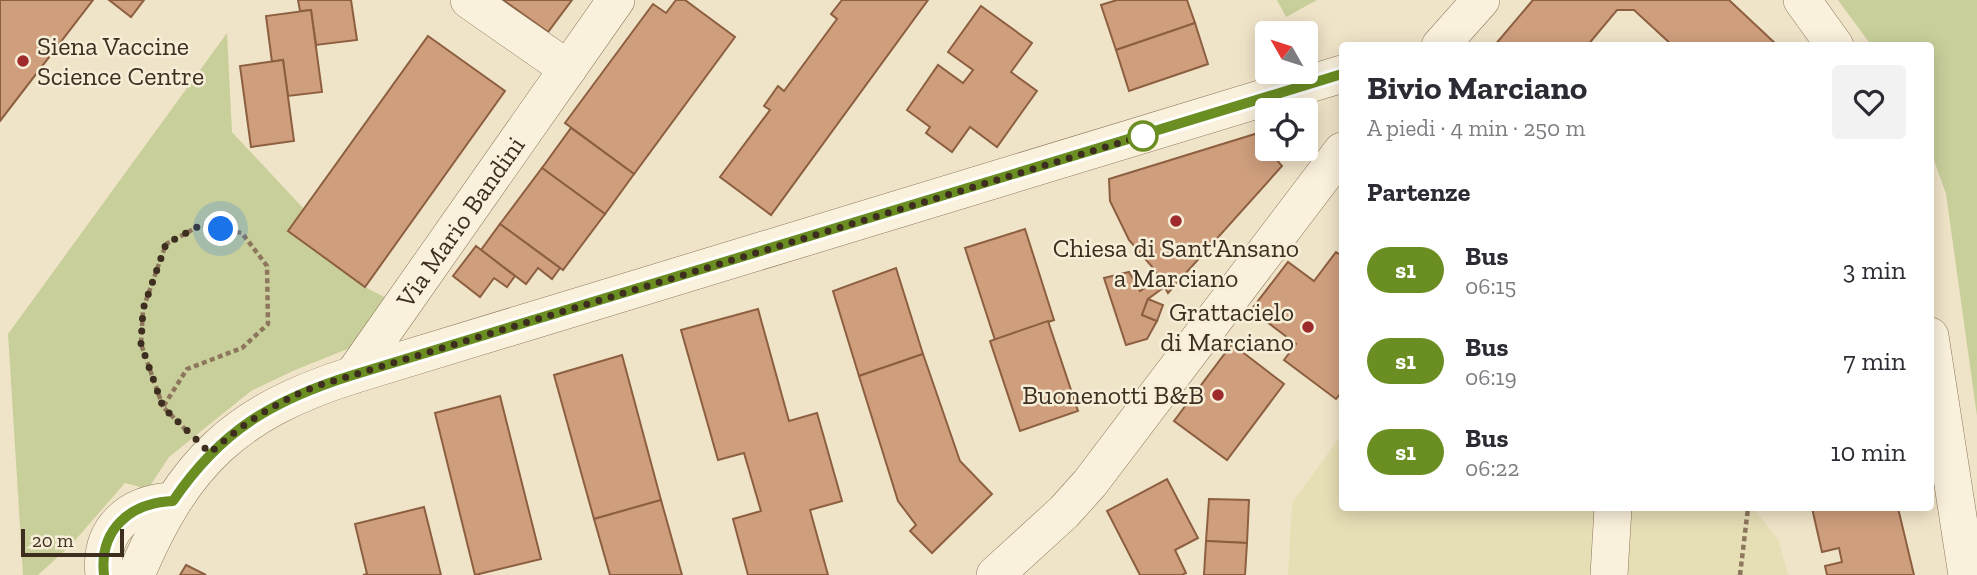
<!DOCTYPE html>
<html lang="it">
<meta charset="utf-8">
<style>
body{margin:0;font-family:"Zilla Slab",serif;background:#f2f2f3;color:#2b2b33;height:100vh;display:flex;flex-direction:column;font-size:26px;white-space:nowrap}
*{box-sizing:border-box;margin:0}
p{font-size:23px;color:#7c7c81}
.icon{flex:none;width:38px;height:38px;fill:none;stroke:currentColor;stroke-width:2;stroke-linecap:round;stroke-linejoin:round}
.map{position:relative;flex:1;overflow:hidden}
.panel{position:absolute;left:1339px;top:42px;width:595px;height:469px;display:flex;flex-direction:column;background:#fff;border-radius:7px;box-shadow:0 4px 18px #0003}
.panel>*{flex:none}
.badge{padding:0 14px;border-radius:23px;font-size:24px;line-height:46px}
.needle{width:46px;rotate:309deg}
.tools{position:absolute;left:1255px;top:21px;display:grid;gap:14px}
.tools a{display:grid;place-items:center;width:63px;height:63px;border-radius:7px;background:#fff;box-shadow:0 4px 18px #0003;font-size:35px}
.scale{position:absolute;left:21px;bottom:18px;width:103px;box-sizing:border-box;padding-left:7px;border:4px solid #3d2e20;border-top:0;font-size:19px;line-height:24px;white-space:nowrap;color:#3d2e20;-webkit-text-stroke:5px #f7eed8;paint-order:stroke}
.you{position:absolute;width:35px;height:35px;margin:-18px;border:5px solid #fff;border-radius:50%;background:#1a73e8;box-shadow:0 0 0 10px #1a73e833}
.map>.badge{position:absolute;translate:-50% -50%;box-shadow:0 0 0 4px #fff}
h2{padding:0 28px;font-size:26px;line-height:63px}
.round{display:grid;place-items:center;flex:none;width:74px;height:74px;border-radius:7px;background:#f2f2f3}
.head{display:flex;align-items:center;justify-content:space-between;height:119px;padding:0 28px}
h1{font-size:33px;font-weight:800;line-height:52px}
ul{padding:0;list-style:none}
li{display:flex;align-items:center;gap:21px;height:91px;padding:0 28px}
li div{flex:1}
li b{display:block;font-size:26px}
li em{font-style:normal}
li .badge{min-width:77px;font-weight:700;text-align:center}
.map>svg:first-child{display:block}
.farmland{fill:#e6deb5}
.green{fill:#c9cf9b}
.building{fill:#cf9f7d;stroke:#8d5f41;stroke-width:2}
.lines{fill:none;stroke-linecap:round;stroke-linejoin:round}
.minor-casing{stroke:#8d765c;stroke-width:38}
.path{stroke:#8d765c;stroke-width:4.5;stroke-dasharray:5 3.5;stroke-linecap:butt}
.minor{stroke:#faf1dc;stroke-width:37}
.line-casing{stroke:#fff;stroke-width:16}
.line{stroke:#6b8e23;stroke-width:10}
.walk{stroke:#3d2e20;stroke-width:7;stroke-dasharray:0 12.6}
.poi-dot{fill:#9e2a2b;stroke:#f7eed8;stroke-width:2.5}
.stop-dot{fill:#fff;stroke:#6b8e23;stroke-width:3.5}
.labels{text-anchor:middle;dominant-baseline:central;stroke-width:5;stroke-linejoin:round;paint-order:stroke}
.poi-label{font-size:26px;fill:#3d2e20;stroke:#f7eed8;text-anchor:end}
.street-label{font-size:26px;fill:#3d2e20;stroke:#f7eed8}
</style>
<div class="map">
<svg width="1977" height="575" viewBox="0 0 1977 575">
<rect width="100%" height="100%" fill="#f0e4c8"/>
<g class="farmland">
<polygon points="1342,434 1342,508 1595,508 1591,575 1288,575 1292,503"/>
<polygon points="1630,508 1753,508 1779,541 1788,575 1628,575"/>
</g>
<g class="green">
<polygon points="1277,0 1317,0 1286,17"/>
<polygon points="1838,0 1977,0 1977,416 1946,194 1930,149 1930,46 1871,45"/>
<polygon points="227,33 232,132 304,209 289,232 365,287 386,298 350,348 295,370 251,391 169,457 148,489 125,483 71,545 38,575 23,575 8,334"/>
</g>
<g class="building">
<polygon points="0,0 93,0 0,121"/>
<polygon points="109,0 144,0 131,17"/>
<polygon points="298,0 351,0 357,40 316,45 311,10 300,11"/>
<polygon points="503,0 572,0 548,32"/>
<polygon points="676,0 685,0 735,37 634,174 565,123 653,4 666,13"/>
<polygon points="842,0 928,0 771,215 720,177 770,110 764,106 778,86 784,91 837,19 831,14"/>
<polygon points="1117,0 1187,0 1195,23 1116,50 1101,5"/>
<polygon points="1533,0 1729,0 1778,46 1673,46 1634,10 1617,10 1587,46 1494,46"/>
<polygon points="981,6 1032,43 1011,72 1037,91 997,147 970,127 952,152 926,133 930,127 907,110 938,65 963,83 973,70 948,52"/>
<polygon points="311,10 322,92 288,96 283,60 272,62 266,16"/>
<polygon points="1195,23 1208,64 1129,91 1116,50"/>
<polygon points="428,36 505,91 365,287 288,231"/>
<polygon points="283,60 294,141 251,147 240,66"/>
<polygon points="571,128 634,174 605,214 542,168"/>
<polygon points="1255,134 1282,166 1168,293 1154,269 1129,240 1110,201 1109,179"/>
<polygon points="542,168 605,214 563,270 500,224"/>
<polygon points="500,224 560,268 552,279 538,268 526,284 481,250"/>
<polygon points="1025,229 1054,320 995,340 965,248"/>
<polygon points="476,246 515,276 507,287 494,278 480,297 453,276"/>
<polygon points="1336,252 1342,256 1342,392 1336,399 1284,360 1296,344 1251,310 1288,262 1314,281"/>
<polygon points="896,268 923,354 859,376 833,291"/>
<polygon points="1129,272 1140,291 1158,279 1163,288 1148,299 1142,315 1157,321 1147,339 1126,345 1104,278"/>
<polygon points="1148,299 1163,305 1157,321 1142,315"/>
<polygon points="758,309 789,421 817,413 842,501 810,510 828,575 748,575 733,519 761,511 744,453 718,460 681,330"/>
<polygon points="1048,321 1078,411 1020,431 990,341"/>
<polygon points="1232,344 1284,384 1227,460 1174,421"/>
<polygon points="923,354 960,461 992,494 932,553 910,531 916,525 898,501 859,376"/>
<polygon points="622,355 661,500 594,519 554,375"/>
<polygon points="500,396 541,559 475,575 435,413"/>
<polygon points="1167,479 1198,538 1175,550 1186,573 1182,575 1140,575 1107,511"/>
<polygon points="1209,499 1249,500 1247,543 1206,541"/>
<polygon points="661,500 682,575 610,575 594,519"/>
<polygon points="424,507 441,575 363,575 367,574 355,524"/>
<polygon points="1812,508 1898,508 1914,575 1827,575 1825,566 1842,562 1839,548 1822,552"/>
<polygon points="1206,541 1247,543 1245,575 1204,575"/>
<polygon points="186,565 206,575 180,575"/>
</g>
<g class="lines">
<defs>
<g id="minor">
<polyline points="469,0 568,69"/>
<polyline points="1802,0 1835,46"/>
<polyline points="1440,46 1481,0"/>
<polyline points="1930,336 1967,575"/>
<path id="s1" d="M353,375l263,-375"/>
<path d="M104,575c-5,-46 25,-72 69,-74"/>
<path d="M136,575c47,-113 100,-163 217,-200l989,-301"/>
<polyline points="995,575 1064,512 1090,483 1342,151"/>
<polyline points="1609,575 1613,508"/>
</g>
</defs>
<use href="#minor" class="minor-casing"/>
<g class="path">
<polyline points="163,407 141,344 143,309 166,244 201,225 242,233 267,266 268,324 242,348 187,369 163,407 187,431"/>
<polyline points="1740,575 1748,508"/>
</g>
<use href="#minor" class="minor"/>
</g>
<g class="lines">
<defs>
<path id="line" d="M104,575c-5,-45 25,-72 69,-74 48,-71 100,-101 180,-126l989,-301"/>
</defs>
<use href="#line" class="line-casing"/>
<use href="#line" class="line"/>
<path class="walk" d="M221,229l-20,-4 -35,19 -23,65 -2,35 22,63 47,46c32,-29 66,-51 107,-67l838,-254 -12,4"/>
</g>
<g class="poi-dot">
<circle cx="23" cy="61" r="7"/>
<circle cx="1176" cy="221" r="7"/>
<circle cx="1308" cy="327" r="7"/>
<circle cx="1218" cy="395" r="7"/>
</g>
<circle class="stop-dot" cx="1143" cy="136" r="14"/>
<g class="labels">
<g class="poi-label">
<text x="37" y="46" text-anchor="start">Siena Vaccine<tspan x="37" dy="30">Science Centre</tspan></text>
<text x="1176" y="248" text-anchor="middle">Chiesa di Sant'Ansano<tspan x="1176" dy="30">a Marciano</tspan></text>
<text x="1294" y="312">Grattacielo<tspan x="1294" dy="30">di Marciano</tspan></text>
<text x="1204" y="395">Buonenotti B&amp;B</text>
</g>
<g class="street-label">
<text stroke="none"><textPath href="#s1" startOffset="187">Via Mario Bandini</textPath></text>
</g>
</g>
</svg>
<div class="tools">
<a><svg class="needle" viewBox="-14 -14 28 28"><path d="M0-13l5 13h-10z" fill="#e53935"/><path d="M0 13l5-13h-10z" fill="#7c7c81"/></svg></a>
<a><svg class="icon" aria-label="locate" viewBox="0 0 24 24"><circle cx="12" cy="12" r="6"/><path d="M12 2v4M12 18v4M2 12h4M18 12h4"/></svg></a>
</div>
<div class="scale">20 m</div>
<div class="you" style="left:221px;top:229px"></div>
<section class="panel">
<div class="head"><div><h1>Bivio Marciano</h1><p>A piedi · 4 min · 250 m</p></div><a class="round"><svg class="icon" aria-label="heart" viewBox="0 0 24 24"><path d="M12 20l-8-8c-3-5 5-10 8-4 3-6 11-1 8 4z"/></svg></a></div>
<h2>Partenze</h2>
<ul>
<li><span class="badge" style="background:#6b8e23;color:#fff">s1</span><div><b>Bus</b><p>06:15</p></div><em>3 min</em></li>
<li><span class="badge" style="background:#6b8e23;color:#fff">s1</span><div><b>Bus</b><p>06:19</p></div><em>7 min</em></li>
<li><span class="badge" style="background:#6b8e23;color:#fff">s1</span><div><b>Bus</b><p>06:22</p></div><em>10 min</em></li>
</ul>
</section>
</div>
